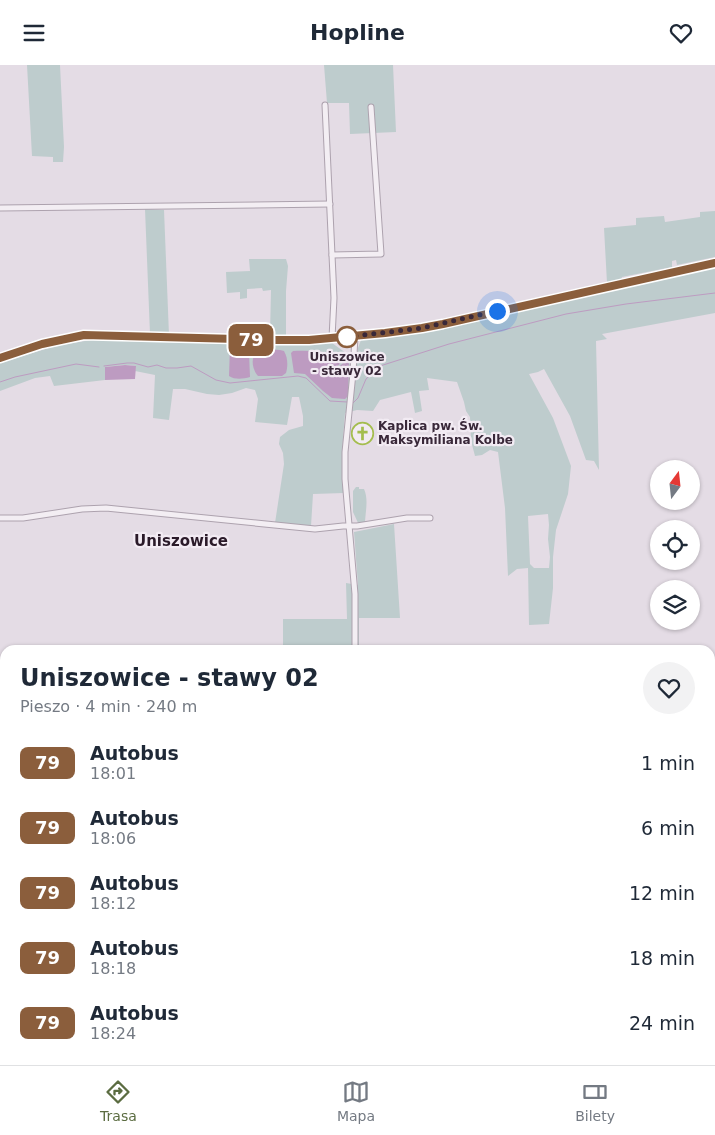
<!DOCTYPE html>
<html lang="pl">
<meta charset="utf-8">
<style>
body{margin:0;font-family:"DejaVu Sans",sans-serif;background:#f2f2f3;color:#1f2937;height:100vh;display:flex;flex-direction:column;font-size:19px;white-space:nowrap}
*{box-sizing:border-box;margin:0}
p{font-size:16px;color:#747a83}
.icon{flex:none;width:28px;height:28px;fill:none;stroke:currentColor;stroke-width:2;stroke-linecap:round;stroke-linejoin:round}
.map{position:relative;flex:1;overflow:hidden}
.panel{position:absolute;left:0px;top:580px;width:715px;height:420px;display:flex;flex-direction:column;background:#fff;border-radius:15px 15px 0 0;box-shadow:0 1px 4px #0004}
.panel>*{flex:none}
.badge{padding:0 10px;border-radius:8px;font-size:18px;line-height:32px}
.needle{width:32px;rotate:15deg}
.fabs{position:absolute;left:650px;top:395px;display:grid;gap:10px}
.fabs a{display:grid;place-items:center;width:50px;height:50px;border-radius:50%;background:#fff;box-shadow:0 1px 4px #0004;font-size:25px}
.you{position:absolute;width:25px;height:25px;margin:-12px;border:4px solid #fff;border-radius:50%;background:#1a73e8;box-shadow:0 0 0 8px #1a73e833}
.map>.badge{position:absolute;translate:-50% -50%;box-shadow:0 0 0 2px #fff}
.round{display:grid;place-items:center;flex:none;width:52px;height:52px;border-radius:26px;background:#f2f2f3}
.head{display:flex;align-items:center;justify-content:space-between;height:85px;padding:0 20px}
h1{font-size:24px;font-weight:600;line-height:38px}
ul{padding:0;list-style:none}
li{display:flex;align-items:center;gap:15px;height:65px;padding:0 20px}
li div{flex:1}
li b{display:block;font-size:19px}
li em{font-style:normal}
li .badge{min-width:55px;font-weight:700;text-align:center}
header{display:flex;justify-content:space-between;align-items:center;height:65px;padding:0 20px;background:#fff;font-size:22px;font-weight:600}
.tab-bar{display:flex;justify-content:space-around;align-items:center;height:70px;border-top:1px solid #e0e1e3;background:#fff;font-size:14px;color:#747a83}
.tab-bar a{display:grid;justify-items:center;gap:2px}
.tab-bar .current{color:#5b6c41}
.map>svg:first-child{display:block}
.built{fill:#d5cbd5}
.green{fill:#becccd;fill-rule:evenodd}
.water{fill:#bd9bc1}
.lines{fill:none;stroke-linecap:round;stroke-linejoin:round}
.stream{stroke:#bd9bc1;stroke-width:1}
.street-casing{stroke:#ada2ae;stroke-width:7}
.street{stroke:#f3eef3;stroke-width:5}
.secondary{stroke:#fff;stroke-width:7}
.line-casing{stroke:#fff;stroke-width:11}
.line{stroke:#8b5e3c;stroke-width:8}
.walk{stroke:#392839;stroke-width:5;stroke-dasharray:0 9}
.stop-dot{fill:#fff;stroke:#8b5e3c;stroke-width:2.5}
.labels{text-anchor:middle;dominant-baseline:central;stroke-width:4.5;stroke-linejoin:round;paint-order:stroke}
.stop-label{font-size:12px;font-weight:bold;fill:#392839;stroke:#f2ebf3}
.poi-label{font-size:12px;font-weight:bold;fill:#392839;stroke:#f2ebf3;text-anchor:start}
.quarter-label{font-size:15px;font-weight:bold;fill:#2a1a29;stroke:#f2ebf3}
</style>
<header><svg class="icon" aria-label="menu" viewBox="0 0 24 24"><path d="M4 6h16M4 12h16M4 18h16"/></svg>Hopline<svg class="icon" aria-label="heart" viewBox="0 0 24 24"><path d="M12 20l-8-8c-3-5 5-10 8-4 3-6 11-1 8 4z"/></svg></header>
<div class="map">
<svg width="715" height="1000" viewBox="0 0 715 1000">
<rect width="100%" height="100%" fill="#e4dce5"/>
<polygon class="built" points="163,995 195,995 195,1000 162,1000"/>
<g class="green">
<polygon points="27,0 60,0 64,82 63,97 53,97 53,92 32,91"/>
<polygon points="324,0 393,0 396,67 350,69 349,38 327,38"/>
<polygon points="145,144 164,145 169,270 150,269"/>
<polygon points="715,146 715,192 677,200 676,195 672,196 672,202 622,212 621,215 607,218 604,163 636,160 636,153 664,151 665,157 700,152 700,147"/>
<polygon points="249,194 286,194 288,201 286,226 286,270 270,270 271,225 263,226 262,223 247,224 247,233 240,234 240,227 227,228 226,207 250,206"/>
<path d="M715,202v46l-113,21 5,5 -11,2 3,129 -5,-9 -8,-1 -16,-44 -26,-47 -6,3 -9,2 24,44 18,48 -3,28 -12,36 -3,27v31l-4,36 -20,1 -1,-57 -11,1 -9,7 -3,-68 -7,-56 -8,-2 -8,5 -7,1 -4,-15 -1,-24 -4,-6 -2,-9 -7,-20 -30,-4 2,12 -10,1 3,20 -7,2 -4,-21 -31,8 -7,11 -16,-1 -12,3 -3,40 2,40 -31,1 -2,32 -36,-3 9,-59 -1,-11 -4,-9 1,-7 9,-7 14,-4v-10l-4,-19h-7l-5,28 -32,-3 3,-23 -3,-9 -9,-2 -14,5 -13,2 -12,-1 -22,-5h-12l-4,31 -16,-2 2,-43 -20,-4 1,-5 -11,-1 -20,2v13l-51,6 -4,-10 -15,2 -35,13v-28l55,-17 36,-6 185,5 56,-2 14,10 11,3 1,-8 3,-8 67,-8 183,-41 1,-3 31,-7 1,2zM548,449l1,11 -1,14 2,18 -1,11h-15l-4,-4 -2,-48z"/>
<path d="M356,422h3v2h5c5,11 1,24 1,35l-6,1 -6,-13v-21z"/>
<polygon points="394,459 400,553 359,553 359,585 283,585 283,554 347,554 346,518 358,520 354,467"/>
</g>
<g class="water">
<path d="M233,280c7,0 14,-1 16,7l1,25c-7,2 -15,3 -21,-1l1,-29z"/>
<path d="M263,284l17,1 4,1c4,7 4,15 2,22l-4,3h-24c-5,-5 -8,-17 -2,-23 2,-2 4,-3 7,-4z"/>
<path d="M293,286c18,-1 36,1 54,5l-13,14 -5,1 -1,3 3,3h3l2,-4 -1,-2 13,-13 1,6 -1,32 -3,3 -13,-1 -9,-7 -18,-17 -11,-1 -3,-20z"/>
<polygon points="125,300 136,301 135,314 105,315 105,302"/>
</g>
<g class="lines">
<g class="stream">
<polyline points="104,301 127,298 134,298 148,302 157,300 166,303 177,303 191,301 216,315 230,318 298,311 306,313 330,336 347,337"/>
<polyline points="0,317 15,312 76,299 99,302"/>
<polyline points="351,338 353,338 358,333 366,314 380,301 449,279 566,249 626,239 715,228"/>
</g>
<defs>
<g id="street">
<polyline points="325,40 332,190 334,233 332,273"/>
<polyline points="0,143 330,139"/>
<polyline points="332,190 381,189 371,42"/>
<polyline points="355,271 353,308 345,387 345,414 355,529 355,585"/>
<polyline points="0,453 23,453 82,444 106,443 315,464 343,461 357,461 407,453 430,453"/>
<polyline points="0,698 5,698"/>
<polyline points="350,1000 350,995"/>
<polyline points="623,1000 624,995"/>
</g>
</defs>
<use href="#street" class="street-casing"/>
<use href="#street" class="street"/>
<g class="secondary">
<polyline points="0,293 53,277 84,270 272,275 309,275 403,266 443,259 715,198"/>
<polyline points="710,943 715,941"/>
<polyline points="0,977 5,978"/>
<polyline points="94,995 122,1000"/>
<polyline points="562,1000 575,995"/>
</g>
</g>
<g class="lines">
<defs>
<polyline id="line" points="0,293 42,279 84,270 272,275 309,275 385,268 422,263 443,259 715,198"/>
</defs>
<use href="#line" class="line-casing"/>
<use href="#line" class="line"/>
<polyline class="walk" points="347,272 422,263 497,246"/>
</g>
<defs>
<symbol id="church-ring" viewBox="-11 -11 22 22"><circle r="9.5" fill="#f2ebf3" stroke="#a4bd4e" stroke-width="1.5"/><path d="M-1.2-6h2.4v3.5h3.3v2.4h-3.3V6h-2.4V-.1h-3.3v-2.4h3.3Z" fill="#a4bd4e"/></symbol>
</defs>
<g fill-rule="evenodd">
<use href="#church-ring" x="350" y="356" width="25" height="25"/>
</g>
<circle class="stop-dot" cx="347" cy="272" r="10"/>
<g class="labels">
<g class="stop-label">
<text x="347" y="292">Uniszowice<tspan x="347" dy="14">- stawy 02</tspan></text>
</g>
<g class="poi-label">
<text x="378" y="361">Kaplica pw. Św.<tspan x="378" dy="14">Maksymiliana Kolbe</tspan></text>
</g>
<g class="quarter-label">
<text x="181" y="476">Uniszowice</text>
</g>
</g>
</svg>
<div class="fabs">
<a><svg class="needle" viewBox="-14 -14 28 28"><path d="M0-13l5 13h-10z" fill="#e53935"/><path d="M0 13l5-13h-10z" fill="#747a83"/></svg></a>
<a><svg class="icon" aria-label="locate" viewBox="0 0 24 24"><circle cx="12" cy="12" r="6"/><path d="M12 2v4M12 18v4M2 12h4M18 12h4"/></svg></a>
<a><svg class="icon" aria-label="layers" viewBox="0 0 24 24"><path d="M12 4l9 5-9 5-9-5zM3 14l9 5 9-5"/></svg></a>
</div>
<div class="you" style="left:497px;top:246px"></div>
<b class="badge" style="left:251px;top:275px;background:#8b5e3c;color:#fff">79</b>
<section class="panel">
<div class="head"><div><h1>Uniszowice - stawy 02</h1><p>Pieszo · 4 min · 240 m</p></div><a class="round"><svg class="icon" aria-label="heart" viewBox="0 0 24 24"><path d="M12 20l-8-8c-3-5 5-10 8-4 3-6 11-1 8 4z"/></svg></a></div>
<ul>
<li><span class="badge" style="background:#8b5e3c;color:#fff">79</span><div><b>Autobus</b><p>18:01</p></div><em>1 min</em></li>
<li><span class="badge" style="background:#8b5e3c;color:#fff">79</span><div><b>Autobus</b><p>18:06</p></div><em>6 min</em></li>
<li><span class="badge" style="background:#8b5e3c;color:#fff">79</span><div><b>Autobus</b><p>18:12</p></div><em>12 min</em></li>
<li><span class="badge" style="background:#8b5e3c;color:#fff">79</span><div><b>Autobus</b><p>18:18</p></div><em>18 min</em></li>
<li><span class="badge" style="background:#8b5e3c;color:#fff">79</span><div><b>Autobus</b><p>18:24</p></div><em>24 min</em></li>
</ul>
</section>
</div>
<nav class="tab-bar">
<a class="current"><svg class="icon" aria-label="directions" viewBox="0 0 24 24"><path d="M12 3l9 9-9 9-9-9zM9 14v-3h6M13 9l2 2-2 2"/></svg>Trasa</a>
<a><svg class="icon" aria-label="map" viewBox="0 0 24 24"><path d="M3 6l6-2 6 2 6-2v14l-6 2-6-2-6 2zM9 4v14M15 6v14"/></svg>Mapa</a>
<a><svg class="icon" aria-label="tickets" viewBox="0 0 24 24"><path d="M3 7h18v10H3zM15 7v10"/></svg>Bilety</a>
</nav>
